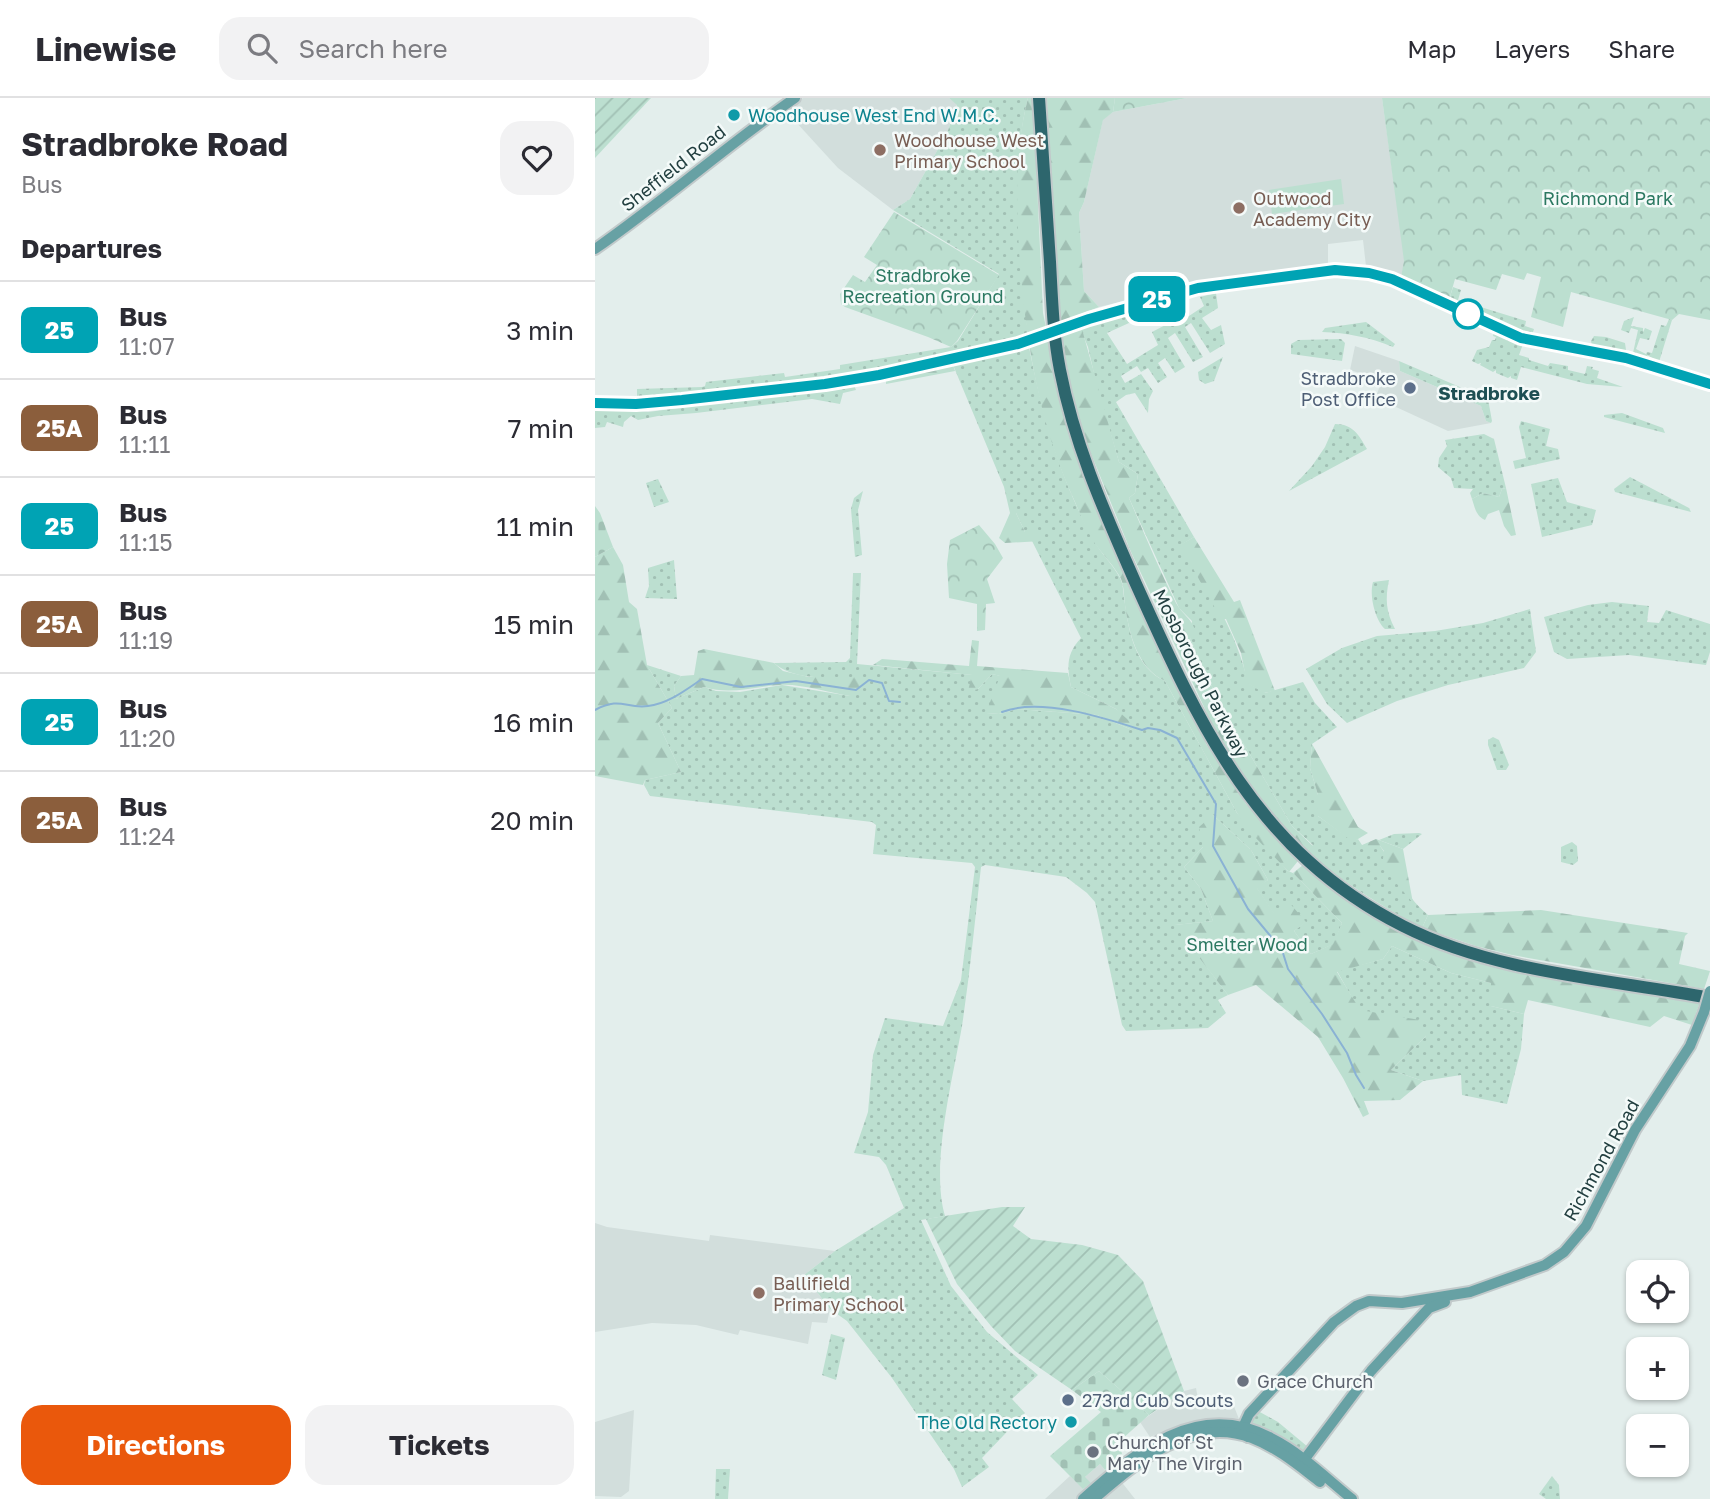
<!DOCTYPE html>
<meta charset="utf-8">
<style>
body{margin:0;font-family:"Golos Text",sans-serif;background:#f2f2f3;color:#2b2b33;height:100vh;display:flex;flex-direction:column;font-size:26px;white-space:nowrap}
*{box-sizing:border-box;margin:0}
p{font-size:23px;color:#7c7c81}
.icon{flex:none;width:38px;height:38px;fill:none;stroke:currentColor;stroke-width:2;stroke-linecap:round;stroke-linejoin:round}
.map{position:relative;flex:1;overflow:hidden}
.side{display:flex;flex-direction:column;background:#fff;width:595px}
.side>*{flex:none}
.badge{padding:0 14px;border-radius:10px;font-size:24px;line-height:46px}
.tools{position:absolute;left:1031px;top:1162px;display:grid;gap:14px}
.tools a{display:grid;place-items:center;width:63px;height:63px;border-radius:14px;background:#fff;box-shadow:0 2px 5px #0004;font-size:35px}
.map>.badge{position:absolute;translate:-50% -50%;box-shadow:0 0 0 4px #fff}
h2{padding:0 21px;font-size:26px;line-height:63px}
.round{display:grid;place-items:center;flex:none;width:74px;height:74px;border-radius:21px;background:#f2f2f3}
.overview{display:flex;align-items:center;justify-content:space-between;height:119px;padding:0 21px}
h1{font-size:33px;font-weight:700;line-height:52px}
.primary-button{display:flex;gap:14px;margin-top:auto;padding:14px 21px}
.primary-button a{flex:1;height:80px;border-radius:21px;background:#ea580c;color:#fff;font-size:28px;font-weight:700;line-height:80px;text-align:center}
.primary-button a+a{background:#f2f2f3;color:#2b2b33}
ul{padding:0;list-style:none}
li{display:flex;align-items:center;gap:21px;height:98px;padding:0 21px;border-top:2px solid #e1e1e2}
li div{flex:1}
li b{display:block;font-size:26px}
li em{font-style:normal}
li .badge{min-width:77px;font-weight:700;text-align:center}
header{display:flex;align-items:center;gap:42px;box-sizing:border-box;height:98px;padding:0 35px;background:#fff;border-bottom:2px solid #e1e1e2}
header strong{font-size:33px}
nav{display:flex;gap:38px;margin-inline-start:auto;font-size:24px}
.search{width:490px;height:63px;background:#f2f2f3;display:flex;align-items:center;gap:18px;box-sizing:border-box;padding:0 24px;border-radius:21px;color:#7c7c81;font-size:26px}
main{display:flex;flex:1;min-height:0}
.map>svg:first-child{display:block}
.built{fill:#d2dedc}
.grass{fill:url(#grass-dots)}
.forest{fill:url(#forest-firs)}
.cemetery{fill:url(#cemetery-stones)}
.park{fill:url(#park-crowns)}
.garden{fill:url(#garden-furrows)}
.pitch{fill:#bcdfd0}
.lines{fill:none;stroke-linecap:round;stroke-linejoin:round}
.stream{stroke:#8ab2d4;stroke-width:2}
.major-casing{stroke:#c1c9ca;stroke-width:14}
.highway-casing{stroke:#c1c9ca;stroke-width:16}
.major{stroke:#67a1a4;stroke-width:10}
.highway{stroke:#2d666d;stroke-width:12}
.major-bridge-casing{stroke:#c1c9ca;stroke-width:14;stroke-linecap:butt}
.major-bridge{stroke:#67a1a4;stroke-width:10}
.line-casing{stroke:#fff;stroke-width:16}
.line{stroke:#00a3b4;stroke-width:10}
.culture-dot{fill:#0f9aa8;stroke:#f4faf9;stroke-width:2.5}
.education-dot{fill:#8d6e63;stroke:#f4faf9;stroke-width:2.5}
.stop-dot{fill:#fff;stroke:#00a3b4;stroke-width:3.5}
.service-dot{fill:#5c6f8a;stroke:#f4faf9;stroke-width:2.5}
.worship-dot{fill:#6b7280;stroke:#f4faf9;stroke-width:2.5}
.labels{text-anchor:middle;dominant-baseline:central;stroke-width:5;stroke-linejoin:round;paint-order:stroke}
.culture-label{font-size:18px;fill:#0d838f;stroke:#f4faf9;text-anchor:start}
.education-label{font-size:18px;fill:#785e54;stroke:#f4faf9;text-anchor:start}
.street-label{font-size:18px;fill:#223f40;stroke:#f4faf9}
.park-label{font-size:18px;fill:#2b7861;stroke:#f4faf9}
.service-label{font-size:18px;fill:#4e5e75;stroke:#f4faf9;text-anchor:end}
.worship-label{font-size:18px;fill:#5b616d;stroke:#f4faf9;text-anchor:start}
.neighbourhood-label{font-size:19px;font-weight:bold;fill:#1d4f53;stroke:#f4faf9}
</style>
<header>
<strong>Linewise</strong>
<div class="search"><svg class="icon" aria-label="search" viewBox="0 0 24 24"><circle cx="10" cy="10" r="6"/><path d="M15 15l6 6"/></svg>Search here</div>
<nav><a>Map</a><a>Layers</a><a>Share</a></nav>
</header>
<main>
<section class="side">
<div class="overview"><div><h1>Stradbroke Road</h1><p>Bus</p></div><a class="round"><svg class="icon" aria-label="heart" viewBox="0 0 24 24"><path d="M12 20l-8-8c-3-5 5-10 8-4 3-6 11-1 8 4z"/></svg></a></div>
<h2>Departures</h2>
<ul>
<li><span class="badge" style="background:#00a3b4;color:#fff">25</span><div><b>Bus</b><p>11:07</p></div><em>3 min</em></li>
<li><span class="badge" style="background:#8b5e3c;color:#fff">25A</span><div><b>Bus</b><p>11:11</p></div><em>7 min</em></li>
<li><span class="badge" style="background:#00a3b4;color:#fff">25</span><div><b>Bus</b><p>11:15</p></div><em>11 min</em></li>
<li><span class="badge" style="background:#8b5e3c;color:#fff">25A</span><div><b>Bus</b><p>11:19</p></div><em>15 min</em></li>
<li><span class="badge" style="background:#00a3b4;color:#fff">25</span><div><b>Bus</b><p>11:20</p></div><em>16 min</em></li>
<li><span class="badge" style="background:#8b5e3c;color:#fff">25A</span><div><b>Bus</b><p>11:24</p></div><em>20 min</em></li>
</ul>
<div class="primary-button"><a>Directions</a><a>Tickets</a></div>
</section>
<div class="map">
<svg width="1115" height="1401" viewBox="0 0 1115 1401">
<defs>
<pattern id="grass-dots" width="8" height="8" patternUnits="userSpaceOnUse" patternTransform="scale(1.75)"><rect width="8" height="8" fill="#bcdfd0"/><path d="M2 2h.1M6 6h.1" fill="none" stroke="#a1c0b4" stroke-width="1.8" stroke-linecap="round"/></pattern>
<pattern id="forest-firs" width="22" height="20" patternUnits="userSpaceOnUse" patternTransform="scale(1.75)"><rect width="22" height="20" fill="#bcdfd0"/><path d="M5 1l3.5 6h-7zM16 11l3.5 6h-7z" fill="#a1c0b4"/></pattern>
<pattern id="cemetery-stones" width="16" height="16" patternUnits="userSpaceOnUse" patternTransform="scale(1.75)"><rect width="16" height="16" fill="#bcdfd0"/><path d="M2 7V4a2 2 0 0 1 4 0v3zM10 15v-3a2 2 0 0 1 4 0v3z" fill="#a1c0b4"/></pattern>
<pattern id="park-crowns" width="20" height="18" patternUnits="userSpaceOnUse" patternTransform="scale(1.75)"><rect width="20" height="18" fill="#bcdfd0"/><path d="M2 6a3 3 0 1 1 6 0M12 15a3 3 0 1 1 6 0" fill="none" stroke="#a1c0b4"/></pattern>
<pattern id="garden-furrows" width="10" height="10" patternUnits="userSpaceOnUse" patternTransform="scale(1.75)"><rect width="10" height="10" fill="#bcdfd0"/><path d="M-1 1l2-2M0 10L10 0M9 11l2-2" fill="none" stroke="#a1c0b4"/></pattern>
</defs>
<rect width="100%" height="100%" fill="#e3eeec"/>
<g class="built">
<polygon points="208,0 354,0 362,6 352,35 315,101 298,112 243,70 190,12"/>
<polygon points="592,0 787,0 810,163 806,179 771,168 768,142 733,146 733,167 586,189 504,209 489,193 484,115 489,104 508,21 518,14"/>
<polygon points="760,248 804,263 805,273 886,308 891,323 896,325 853,333 788,303 782,296 787,282 755,272"/>
<polygon points="0,1125 12,1129 114,1143 115,1137 240,1153 209,1177 235,1211 232,1225 217,1224 213,1246 145,1232 143,1237 101,1227 57,1225 0,1234"/>
<polygon points="601,1290 603,1301 612,1300 614,1308 638,1306 644,1321 590,1326 555,1339 545,1324 589,1293"/>
<polygon points="39,1312 34,1393 26,1399 0,1398 0,1324"/>
<polygon points="505,1366 510,1372 514,1368 540,1401 450,1401 475,1378 489,1391 490,1379"/>
</g>
<g class="grass">
<path d="M354,0h79c-10,39 -9,68 -8,108 1,43 3,86 8,129l-82,20 -104,20 -189,24 -16,-3v-7l65,-2 3,-1 1,-4 78,-9 1,4 55,-8v-4l111,-18 7,-6 41,-67 -106,-64 17,-11 37,-66 10,-28z"/>
<polygon points="858,189 866,192 863,202 931,223 930,228 939,231 937,237 909,228 854,202"/>
<path d="M621,195l2,15 -16,10 9,12 10,-5 4,19 -15,9 -19,-30 -6,4 18,30 -10,5 -18,-29 -7,5 17,29 -10,6 -10,-15 -7,5 9,14 -9,6 -10,-15 -7,4 -4,-6 -16,10 4,7 16,-9 12,17 -4,8 -1,14 -13,-20 -9,2 -10,7 78,135 -13,8c28,46 55,84 67,138l17,10 38,-11 12,21 22,24 -25,17 -2,24 8,27v21l35,25 5,-2 4,6 18,1c19,26 20,45 48,69l-6,13c-43,-23 -78,-46 -116,-76l7,-7 -21,-19 -74,-126 -28,-62 2,-17 -13,-13 -50,-110 6,-5 3,-19 -19,-12 -22,-75 -9,-40 -8,-19 56,-19 50,-12 -79,36 20,31 31,-19 -6,-13 21,-11 1,2 14,-8 1,1 15,-10 -4,-9z"/>
<polygon points="1039,219 1036,228 1048,230 1048,234 1050,230 1057,233 1054,242 1045,240 1041,251 1051,256 1052,254 1057,255 1066,227 1071,228 1074,221 1077,222 1064,264 1052,257 1054,261 1038,255 1043,232 1036,230 1034,235 1026,232 1029,223"/>
<path d="M771,224l29,22 -2,3c-24,-10 -46,-14 -71,-15l3,-4z"/>
<polygon points="899,234 928,246 924,257 934,260 934,262 953,268 955,265 973,268 973,272 990,276 992,268 998,269 997,271 1004,273 1002,280 1028,289 992,286 926,269 922,282 916,280 916,278 913,280 901,275 901,272 898,274 885,267 886,265 883,266 877,263 882,252 894,249 897,242 900,242 901,239 898,238"/>
<polygon points="999,238 1011,239 1030,245 1031,252 1029,254 1017,250 997,248 996,243"/>
<polygon points="746,241 750,245 747,263 696,256 696,246 703,242"/>
<path d="M434,249c13,67 31,132 64,192 7,14 20,25 27,39 4,7 3,18 5,26 4,29 11,64 40,77l72,132 51,58 5,2 49,50 -8,21 -23,10 -17,-23 11,-9 -31,-8 -18,-27 12,-7 -17,-30 -38,-35 -10,32 -19,20 17,22 12,32 -38,4 53,70 -10,5 8,13 -18,15 -82,3 -4,-6 -27,-123 -8,-9 -21,-16 -81,-12 -4,2c-6,53 -11,106 -19,159 -9,52 -32,140 -17,190l-24,4 30,66 36,46 51,43 -26,24 13,14 -43,45 7,9 -27,20 -8,-18 -62,-91 -45,-57 -17,-12 -26,-34 31,-24 69,-43 -18,-43 -7,-8 -25,-4 14,-41 5,-57 12,-37 58,8 18,-46 14,-113 -3,-4 -99,-9 3,-29 -4,-3 -222,-26 -6,-11 1,-5 36,-8 -23,-49 14,-15 -25,-43 34,11 -7,10 2,13 28,-12 12,4 24,1 42,-7 68,11 11,-19c-28,0 -65,5 -87,-14l72,-1 4,-4 3,-85h8l-4,91 116,11 -4,15 9,-1 14,-15 9,2 -14,37 12,1 18,-5 80,6 35,15 -16,-21 -45,-22c-4,-20 -5,-33 10,-49l-49,-97h9l-16,-9 -9,-19h-6l-6,-26 -51,-122z"/>
<polygon points="628,259 619,283 610,286 604,282 603,274"/>
<polygon points="804,263 893,301 897,323 896,325 891,323 886,308 805,273"/>
<polygon points="259,287 261,292 248,295 245,306 217,301 101,315 63,318 43,322 36,318 29,324 28,329 12,324 10,329 0,330 0,309 53,314"/>
<polygon points="1027,315 1068,330 1070,335 1009,319 1009,317"/>
<polygon points="926,323 955,331 951,348 963,351 965,361 920,371 918,363 931,360 924,329"/>
<path d="M740,326c18,0 24,11 32,25l-78,42 23,-25 13,-19z"/>
<polygon points="889,336 899,341 911,390 907,391 904,399 888,395 877,401 875,395 878,391 859,390 856,380 843,369 844,360 852,348 850,342"/>
<polygon points="1035,379 1094,410 1096,414 1020,394 1019,391"/>
<polygon points="963,380 972,404 1001,412 997,427 947,439 936,386"/>
<polygon points="63,381 74,404 59,409 51,385"/>
<polygon points="268,393 263,412 267,457 260,459 256,411 259,400"/>
<polygon points="79,462 82,501 50,500 54,488 53,470"/>
<path d="M794,482c-4,19 -3,32 6,49h-10c-10,-9 -16,-34 -12,-47z"/>
<polygon points="1017,504 1054,508 1052,524 1064,525 1071,512 1115,526 1115,554 1111,567 1034,557 972,561 959,554 949,519 993,507"/>
<polygon points="935,511 941,554 929,570 853,587 802,603 752,625 732,606 711,571 747,550 782,538 840,533 888,525"/>
<polygon points="898,639 904,642 914,667 911,672 902,672 893,647 893,642"/>
<polygon points="824,735 827,736 808,751 784,742 799,736"/>
<polygon points="977,744 982,748 983,763 978,767 966,764 966,749"/>
<polygon points="797,848 856,875 896,885 896,908 929,916 926,951 912,1006 867,997 866,977 828,983 796,972 831,938 764,912 742,873 788,861"/>
<polygon points="236,1236 250,1240 241,1282 227,1277"/>
<polygon points="663,1313 683,1324 713,1349 708,1356 653,1326"/>
<polygon points="121,1371 135,1371 133,1401 120,1401"/>
<polygon points="957,1378 964,1387 965,1401 951,1401 944,1396"/>
</g>
<g class="forest">
<path d="M433,0h5l10,215 25,120 25,65 34,77 76,158 3,11 40,60 52,57 -9,11 -40,-41 -12,-18 -72,-132c-28,-13 -36,-48 -40,-76 -1,-8 -1,-19 -4,-26 -6,-12 -17,-23 -25,-34 -9,-13 -15,-29 -21,-43 -37,-80 -50,-165 -56,-252 -3,-51 -4,-102 9,-152z"/>
<path d="M452,0h68l-2,14 -10,8 -19,82 -5,11 5,78 15,16 -21,8 41,147 19,12 -3,19 -6,5c15,35 30,71 47,105 6,11 15,15 19,27l-5,8 28,62 74,126 21,20 -7,6 -39,-43 -46,-66 -90,-191 -46,-113 -14,-48 -15,-92z"/>
<polygon points="358,267 360,273 291,286 291,281"/>
<path d="M911,390l10,47 -5,1 -7,-10 -5,-16 -11,4 -3,6c-9,-4 -10,-12 -13,-21l11,-6 16,4 3,-8z"/>
<polygon points="415,415 421,415 430,434 441,434 447,443 410,445 404,440"/>
<polygon points="599,439 639,504 645,502 680,593 669,595 652,585 646,555 631,521 626,521 585,447"/>
<polygon points="18,449 28,467 34,504 42,511 52,567 77,610 63,625 86,674 50,682 48,687 0,678 0,459"/>
<polygon points="377,542 384,543 382,568 473,575 476,589 521,611 542,630 537,632 502,617 422,611 404,616 391,615 405,578 397,576 383,591 373,593 377,577 278,567 287,561 374,568"/>
<path d="M109,551l70,14 9,8 26,6h53l1,5 -4,12 -9,2c-20,-3 -51,-13 -71,-11 -26,2 -49,10 -75,2l-28,12 -2,-13 7,-10 13,-1 4,-24z"/>
<polygon points="717,646 763,729 773,735 758,744 723,718 723,697 715,670"/>
<polygon points="618,717 656,752 673,782 662,790 679,815 692,802 711,824 699,833 716,856 738,846 747,825 698,775 708,767 745,797 794,828 837,847 1105,904 1097,927 1069,918 1055,929 933,902 929,916 896,908 896,885 856,875 797,848 788,861 742,874 765,912 825,922 831,938 796,972 828,983 805,1002 769,1003 774,1016 768,1019 748,980 723,939 661,887 633,897 579,827 618,823 606,791 589,769 608,749 604,729"/>
<polygon points="781,741 808,751 818,805 787,768 789,753 785,748 772,752 767,747"/>
<polygon points="946,812 1093,835 1090,838 1084,866 1115,873 1109,891 917,857 881,848 827,830 833,817"/>
</g>
<g class="cemetery">
<polygon points="0,408 5,415 18,449 0,459"/>
<polygon points="504,1273 554,1317 527,1341 532,1347 526,1352 527,1356 510,1372 505,1366 490,1379 496,1385 488,1391 455,1358 506,1314 477,1292"/>
</g>
<g class="park">
<polygon points="520,0 592,0 518,14"/>
<polygon points="787,0 1115,0 1115,222 1084,216 1077,222 976,194 968,229 936,219 946,179 932,175 929,182 907,176 901,192 860,181 854,202 806,179 809,163"/>
<polygon points="299,114 404,177 362,243 356,249 333,239 250,209 246,206 245,196 258,177 270,184 282,167 269,159"/>
<polygon points="384,427 400,446 408,460 392,481 400,505 391,506 390,532 382,533 382,506 354,500 352,466 355,442"/>
</g>
<g class="garden">
<polygon points="0,0 56,0 0,60"/>
<polygon points="407,1109 430,1109 418,1128 436,1141 487,1147 523,1157 548,1183 589,1293 554,1317 504,1273 477,1292 420,1253 396,1228 362,1186 331,1121"/>
</g>
<polygon class="pitch" points="746,81 749,106 677,116 674,92"/>
<g class="lines">
<g class="stream">
<path d="M0,612c26,-14 30,-1 53,-4 20,-2 39,-17 54,-27l39,8 55,-6 60,9 13,-10 13,3 7,18 11,1"/>
<path d="M407,614c38,-15 103,6 140,18l6,-2 12,2 17,8 39,66 -3,42 35,63 34,41 6,19 34,45 25,39 9,22 8,13"/>
</g>
<defs>
<g id="major">
<path d="M0,151c69,-48 131,-103 200,-151"/>
<polyline points="653,1339 648,1329 654,1316 739,1224 761,1208 774,1203 807,1205 875,1194 950,1167 969,1154 991,1128 1040,1032 1095,948 1109,914"/>
<polyline points="705,1364 709,1362 776,1273 834,1210 850,1204"/>
<path d="M488,1401c52,-46 114,-101 188,-61 30,15 55,40 81,61"/>
<path d="M499,1401c43,-37 97,-84 158,-61 26,10 47,28 68,44"/>
</g>
<path id="highway" d="M444,0c4,55 7,110 11,164 2,36 3,72 10,108 15,77 45,143 76,214 64,142 121,268 267,342 92,47 206,53 307,72"/>
</defs>
<use href="#major" class="major-casing"/>
<use href="#highway" class="highway-casing"/>
<use href="#major" class="major"/>
<use href="#highway" class="highway"/>
<defs>
<polyline id="major-bridge" points="1109,914 1115,893"/>
</defs>
<use href="#major-bridge" class="major-bridge-casing"/>
<use href="#major-bridge" class="major-bridge"/>
</g>
<g class="lines">
<defs>
<polyline id="line" points="0,305 41,306 87,302 230,286 284,277 423,246 494,221 603,190 740,172 774,175 797,181 926,240 1031,260 1115,286"/>
</defs>
<use href="#line" class="line-casing"/>
<use href="#line" class="line"/>
</g>
<g class="culture-dot">
<circle cx="139" cy="17" r="7"/>
<circle cx="476" cy="1324" r="7"/>
</g>
<g class="education-dot">
<circle cx="285" cy="52" r="7"/>
<circle cx="644" cy="110" r="7"/>
<circle cx="164" cy="1195" r="7"/>
</g>
<circle class="stop-dot" cx="873" cy="216" r="14"/>
<g class="service-dot">
<circle cx="815" cy="290" r="7"/>
<circle cx="473" cy="1302" r="7"/>
</g>
<g class="worship-dot">
<circle cx="648" cy="1283" r="7"/>
<circle cx="498" cy="1354" r="7"/>
</g>
<g class="labels">
<g class="culture-label">
<text x="153" y="17">Woodhouse West End W.M.C.</text>
<text x="462" y="1324" text-anchor="end">The Old Rectory</text>
</g>
<g class="education-label">
<text x="299" y="42">Woodhouse West<tspan x="299" dy="21">Primary School</tspan></text>
<text x="658" y="100">Outwood<tspan x="658" dy="21">Academy City</tspan></text>
<text x="178" y="1185">Ballifield<tspan x="178" dy="21">Primary School</tspan></text>
</g>
<g class="street-label">
<text transform="translate(78 70) rotate(-38)">Sheffield Road</text>
<text transform="translate(606 575) rotate(63)">Mosborough Parkway</text>
<text transform="translate(1006 1062) rotate(-61)">Richmond Road</text>
</g>
<g class="park-label">
<text x="1013" y="100">Richmond Park</text>
<text x="328" y="177">Stradbroke<tspan x="328" dy="21">Recreation Ground</tspan></text>
<text x="652" y="846">Smelter Wood</text>
</g>
<g class="service-label">
<text x="801" y="280">Stradbroke<tspan x="801" dy="21">Post Office</tspan></text>
<text x="487" y="1302" text-anchor="start">273rd Cub Scouts</text>
</g>
<g class="worship-label">
<text x="662" y="1283">Grace Church</text>
<text x="512" y="1344">Church of St<tspan x="512" dy="21">Mary The Virgin</tspan></text>
</g>
<g class="neighbourhood-label">
<text x="894" y="294">Stradbroke</text>
</g>
</g>
</svg>
<div class="tools">
<a><svg class="icon" aria-label="locate" viewBox="0 0 24 24"><circle cx="12" cy="12" r="6"/><path d="M12 2v4M12 18v4M2 12h4M18 12h4"/></svg></a>
<a>+</a>
<a>−</a>
</div>
<b class="badge" style="left:562px;top:201px;background:#00a3b4;color:#fff">25</b>
</div>
</main>
